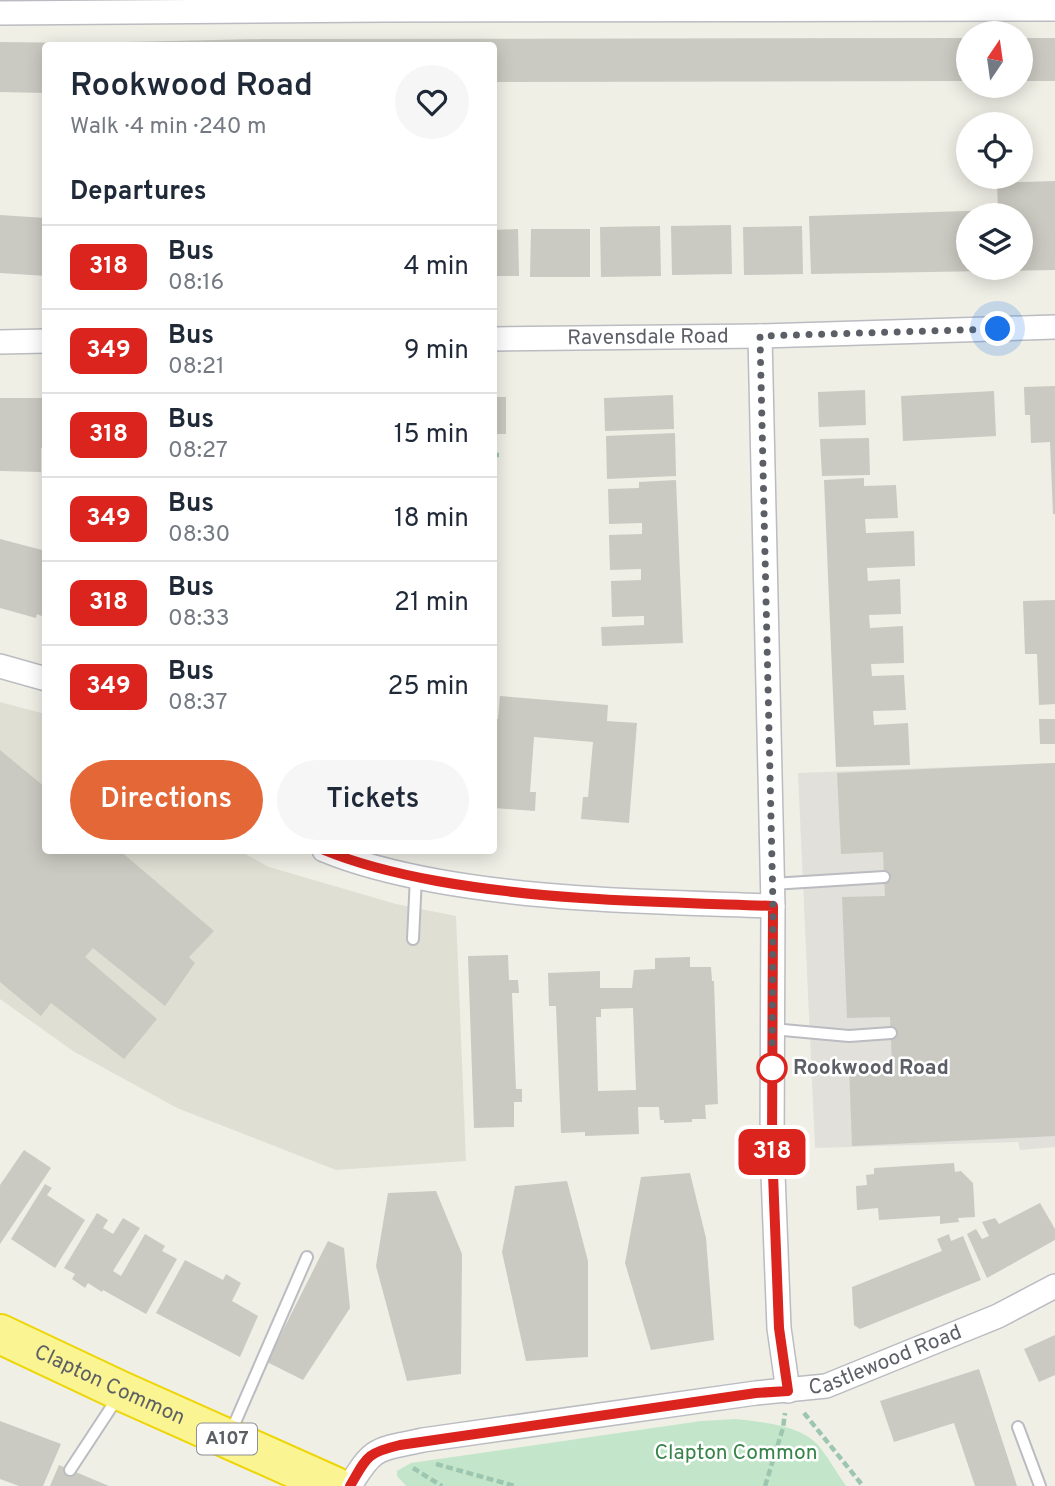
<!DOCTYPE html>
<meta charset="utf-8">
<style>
body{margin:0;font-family:Overpass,sans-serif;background:#f6f6f7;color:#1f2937;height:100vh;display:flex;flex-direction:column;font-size:26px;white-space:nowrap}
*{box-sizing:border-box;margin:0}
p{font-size:23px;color:#747a83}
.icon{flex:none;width:38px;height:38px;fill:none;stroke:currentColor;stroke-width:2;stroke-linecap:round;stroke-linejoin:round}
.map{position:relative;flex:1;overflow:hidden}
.side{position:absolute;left:42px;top:42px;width:455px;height:812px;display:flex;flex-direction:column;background:#fff;border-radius:7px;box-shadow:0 4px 18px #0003}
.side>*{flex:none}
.badge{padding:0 14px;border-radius:10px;font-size:24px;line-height:46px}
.needle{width:46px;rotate:13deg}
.tools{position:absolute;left:956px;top:21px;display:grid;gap:14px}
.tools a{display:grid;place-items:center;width:77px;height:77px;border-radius:50%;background:#fff;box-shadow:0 4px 18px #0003;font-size:35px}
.you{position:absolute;width:35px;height:35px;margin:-18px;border:5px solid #fff;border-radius:50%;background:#1a73e8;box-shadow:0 0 0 10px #1a73e833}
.map>.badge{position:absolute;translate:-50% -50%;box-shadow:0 0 0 4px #fff}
h2{padding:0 28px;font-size:26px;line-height:63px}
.round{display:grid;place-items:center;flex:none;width:74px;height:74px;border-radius:37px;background:#f6f6f7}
.headline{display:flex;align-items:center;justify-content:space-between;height:119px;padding:0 28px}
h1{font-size:33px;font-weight:600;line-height:52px}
.cta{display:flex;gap:14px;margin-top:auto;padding:14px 28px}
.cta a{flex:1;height:80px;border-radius:42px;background:#e46837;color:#fff;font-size:28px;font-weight:600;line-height:80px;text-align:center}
.cta a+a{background:#f6f6f7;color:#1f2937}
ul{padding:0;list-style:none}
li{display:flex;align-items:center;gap:21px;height:84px;padding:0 28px;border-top:2px solid #e0e1e3}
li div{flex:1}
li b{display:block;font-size:26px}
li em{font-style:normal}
li .badge{min-width:77px;font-weight:700;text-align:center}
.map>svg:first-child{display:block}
.industrial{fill:#e1e0da}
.education{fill:#dfdfd4}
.green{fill:#c3e6ca}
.building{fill:#cacac2;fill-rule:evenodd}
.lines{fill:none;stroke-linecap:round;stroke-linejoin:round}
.lane-casing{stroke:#babcc1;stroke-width:14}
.street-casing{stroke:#babcc1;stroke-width:26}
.highway-casing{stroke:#eed507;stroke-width:42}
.path{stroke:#9dc6b1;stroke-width:4.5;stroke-dasharray:7 3.5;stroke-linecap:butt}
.lane{stroke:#fff;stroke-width:10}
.street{stroke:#fff;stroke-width:23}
.highway{stroke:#faf592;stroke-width:38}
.line-casing{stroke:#fff;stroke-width:16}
.line{stroke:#dc241f;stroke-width:10}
.walk{stroke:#5d5f66;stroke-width:7;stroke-dasharray:0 12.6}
.stop-dot{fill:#fff;stroke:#dc241f;stroke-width:3.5}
.labels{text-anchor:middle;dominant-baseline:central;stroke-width:5;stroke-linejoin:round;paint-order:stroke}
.shield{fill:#fff;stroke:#8e8f94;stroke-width:2}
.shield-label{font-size:19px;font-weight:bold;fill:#5d5f66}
.street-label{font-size:21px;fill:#5d5f66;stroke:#fff}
.stop-label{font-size:21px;font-weight:bold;fill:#5d5f66;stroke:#fff;text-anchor:start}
.park-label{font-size:21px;fill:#37834a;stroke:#fff}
</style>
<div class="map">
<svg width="1055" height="1486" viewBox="0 0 1055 1486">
<rect width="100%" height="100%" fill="#efefe6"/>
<polygon class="industrial" points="1055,763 1055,1147 1020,1150 1018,1142 815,1148 798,773"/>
<polygon class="education" points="0,702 45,714 46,850 240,851 269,867 396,904 456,916 466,1161 336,1170 177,1108 73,1051 0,999"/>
<path class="green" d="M736,1419c25,3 64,6 82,26 10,12 19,28 28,41h-440l-9,-10v-5l14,-8 290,-42z"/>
<g class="building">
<polygon points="968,38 968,81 494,82 494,46 46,46 46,93 0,92 0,42 86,43 261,39"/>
<rect x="1020" y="38" width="35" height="43"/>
<path d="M1055,181v89l-244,4 -2,-58 189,-6 -1,-27zM968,215h52v53h-52z"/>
<polygon points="0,215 46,218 46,276 0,273"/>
<polygon points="731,225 732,274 672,275 671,226"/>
<polygon points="660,226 661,276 601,277 600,227"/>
<polygon points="802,226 803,274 744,275 743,227"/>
<polygon points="518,229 519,276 494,276 494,230"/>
<polygon points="531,229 590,229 590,277 530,277"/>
<polygon points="1055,386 1055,514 1053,514 1050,442 1031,443 1030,415 1025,415 1024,387"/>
<polygon points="865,390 866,425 819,427 818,392"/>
<polygon points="994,391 996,436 903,441 901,396"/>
<polygon points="673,395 674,429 605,431 604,398"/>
<rect x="494" y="397" width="12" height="37"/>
<polygon points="0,398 46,398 46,448 41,448 41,472 0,471"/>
<polygon points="675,433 676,476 607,479 606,436"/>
<polygon points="869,438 870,475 822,476 820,439"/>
<polygon points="864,478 864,486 896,485 898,518 865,519 866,533 914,531 915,566 867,568 868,581 900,579 901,614 869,615 870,628 903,626 904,663 871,664 872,676 904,675 906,710 873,711 874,725 908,723 910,765 836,767 824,480"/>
<polygon points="676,480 683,643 602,646 601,627 644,625 644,616 612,617 611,581 641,580 641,569 610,570 609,535 642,534 642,523 609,524 608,489 639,488 639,482"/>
<polygon points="0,539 46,551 46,618 37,614 36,618 0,608"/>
<polygon points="1055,600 1055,704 1039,705 1037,654 1025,654 1023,601"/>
<polygon points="500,696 608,705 607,721 637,723 629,823 581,819 583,797 588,797 593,742 534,737 530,792 536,792 535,811 494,808 494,719 498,719"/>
<polygon points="1039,719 1055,719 1055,744 1040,744"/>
<polygon points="0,750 46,788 46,850 119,850 214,931 189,957 195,963 165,1006 93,948 85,957 157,1019 124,1059 51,1003 41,1016 0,982"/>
<polygon points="1055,763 1055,1136 852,1146 849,1066 892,1064 890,1017 847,1018 842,897 885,896 884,877 883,852 841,854 837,773"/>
<polygon points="508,955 509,980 518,980 519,993 512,993 516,1089 522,1089 522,1102 514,1102 514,1127 474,1128 468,956"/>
<path d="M690,957v10h21l1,14h2l4,123 -13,1 1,14h-14v3l-28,1v-3h-4l-1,-13h-21l1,27 -54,2v-4l-24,1 -5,-127h-7l-1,-33 52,-2v17h32l2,-18 21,-1v-11zM633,1008l3,82 -38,1 -2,-74h5v-8z"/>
<polygon points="24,1150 51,1168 0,1244 0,1185"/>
<polygon points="954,1163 955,1172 961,1171 973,1183 975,1217 958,1218 959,1222 940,1224 940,1216 879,1220 878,1208 857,1210 856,1186 867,1185 866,1175 874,1174 874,1168"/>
<polygon points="690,1173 706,1238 714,1340 651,1350 625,1263 641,1177"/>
<polygon points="567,1181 588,1261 588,1357 526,1361 502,1252 515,1186"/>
<polygon points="45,1184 52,1188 47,1195 85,1220 55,1268 11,1239"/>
<polygon points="436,1191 462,1254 461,1374 407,1381 376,1266 388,1193"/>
<polygon points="1040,1203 1055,1229 1055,1240 987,1278 967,1234 976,1229 982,1239 989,1236 982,1222 995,1218 999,1224"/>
<polygon points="97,1213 108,1220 103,1228 113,1234 123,1218 140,1228 113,1271 121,1276 145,1234 165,1246 162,1251 177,1259 146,1314 103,1290 102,1292 88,1283 85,1288 72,1279 75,1274 64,1268"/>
<polygon points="949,1234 951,1241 963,1236 981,1280 860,1329 854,1325 852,1287 942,1251 937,1239"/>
<polygon points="328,1241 344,1248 350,1308 303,1380 267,1362"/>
<polygon points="185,1260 223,1280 226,1274 241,1283 232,1301 258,1316 240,1357 156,1313"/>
<polygon points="1055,1335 1055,1375 1039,1382 1024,1349"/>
<polygon points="979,1369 1017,1486 975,1486 954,1423 894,1442 880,1401"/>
<polygon points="0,1421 61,1444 43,1486 19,1486 0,1479"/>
<polygon points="59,1465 109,1486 50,1486"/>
</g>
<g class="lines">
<defs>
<g id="lane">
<polyline points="772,884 884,877"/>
<polyline points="413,939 416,877"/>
<polyline points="772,1029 849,1036 891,1033"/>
<polyline points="1018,1427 1040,1486"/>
<polyline points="230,1434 307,1257"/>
<polyline points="70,1470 118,1397"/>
</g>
<g id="street">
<polyline points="0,13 383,10 1055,9"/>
<polyline points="760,336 773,906 772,1148 779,1328 788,1391"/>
<path id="s1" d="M494,339l266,-3 295,-9"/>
<polyline points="0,342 46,341"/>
<polyline points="0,666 46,679"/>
<path d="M324,850c36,15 75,24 113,31 111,20 224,21 336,25"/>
<path id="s2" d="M350,1486c24,-41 28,-36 73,-46l333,-47 70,-7 172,-70 57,-30"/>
</g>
<g id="highway">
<path id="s3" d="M0,1334l121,57 213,95"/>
</g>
</defs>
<use href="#lane" class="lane-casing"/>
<use href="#street" class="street-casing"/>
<use href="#highway" class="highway-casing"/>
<g class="path">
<polyline points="494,455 499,455"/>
<polyline points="804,1413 863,1486"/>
<polyline points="436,1464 515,1486"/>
<polyline points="413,1468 442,1486"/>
<polyline points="765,1486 783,1428 785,1413"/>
</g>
<use href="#lane" class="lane"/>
<use href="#street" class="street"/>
<use href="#highway" class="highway"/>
</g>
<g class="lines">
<defs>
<path id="line" d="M324,850c36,15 75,24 113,31 111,20 224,21 336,25l-1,242 7,180 9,63 -32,2 -356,52c-34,8 -33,12 -50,41"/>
</defs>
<use href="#line" class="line-casing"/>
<use href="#line" class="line"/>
<polyline class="walk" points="772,1068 773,906 760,336 998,329"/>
</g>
<circle class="stop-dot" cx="772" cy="1068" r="14"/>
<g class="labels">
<rect class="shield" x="197" y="1423.5" width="60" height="31" rx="5"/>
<g class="shield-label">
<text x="227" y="1439">A107</text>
</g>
<g class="street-label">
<text stroke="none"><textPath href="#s1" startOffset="154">Ravensdale Road</textPath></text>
<text stroke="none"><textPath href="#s2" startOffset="562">Castlewood Road</textPath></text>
<text stroke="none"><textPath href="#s3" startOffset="121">Clapton Common</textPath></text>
</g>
<g class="stop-label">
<text x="793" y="1068">Rookwood Road</text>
</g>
<g class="park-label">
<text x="736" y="1453">Clapton Common</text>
</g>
</g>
</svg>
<div class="tools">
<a><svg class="needle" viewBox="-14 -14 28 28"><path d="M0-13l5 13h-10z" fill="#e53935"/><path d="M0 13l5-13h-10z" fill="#747a83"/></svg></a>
<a><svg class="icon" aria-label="locate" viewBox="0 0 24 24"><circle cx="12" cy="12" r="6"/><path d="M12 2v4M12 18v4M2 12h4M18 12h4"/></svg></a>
<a><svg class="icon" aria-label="layers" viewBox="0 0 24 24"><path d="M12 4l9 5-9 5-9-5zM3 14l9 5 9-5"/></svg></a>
</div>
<div class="you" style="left:998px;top:329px"></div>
<b class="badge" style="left:772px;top:1152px;background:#dc241f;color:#fff">318</b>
<section class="side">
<div class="headline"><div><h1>Rookwood Road</h1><p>Walk · 4 min · 240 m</p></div><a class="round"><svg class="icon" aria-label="heart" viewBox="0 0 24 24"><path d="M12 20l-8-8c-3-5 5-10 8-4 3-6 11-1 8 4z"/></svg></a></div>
<h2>Departures</h2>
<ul>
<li><span class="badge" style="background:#dc241f;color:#fff">318</span><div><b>Bus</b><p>08:16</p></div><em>4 min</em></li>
<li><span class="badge" style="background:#dc241f;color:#fff">349</span><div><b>Bus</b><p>08:21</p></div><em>9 min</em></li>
<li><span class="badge" style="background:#dc241f;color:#fff">318</span><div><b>Bus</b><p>08:27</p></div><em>15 min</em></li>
<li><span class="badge" style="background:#dc241f;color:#fff">349</span><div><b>Bus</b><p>08:30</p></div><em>18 min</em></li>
<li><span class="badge" style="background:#dc241f;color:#fff">318</span><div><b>Bus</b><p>08:33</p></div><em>21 min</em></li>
<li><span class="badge" style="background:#dc241f;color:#fff">349</span><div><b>Bus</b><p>08:37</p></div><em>25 min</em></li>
</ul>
<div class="cta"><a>Directions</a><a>Tickets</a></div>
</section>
</div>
